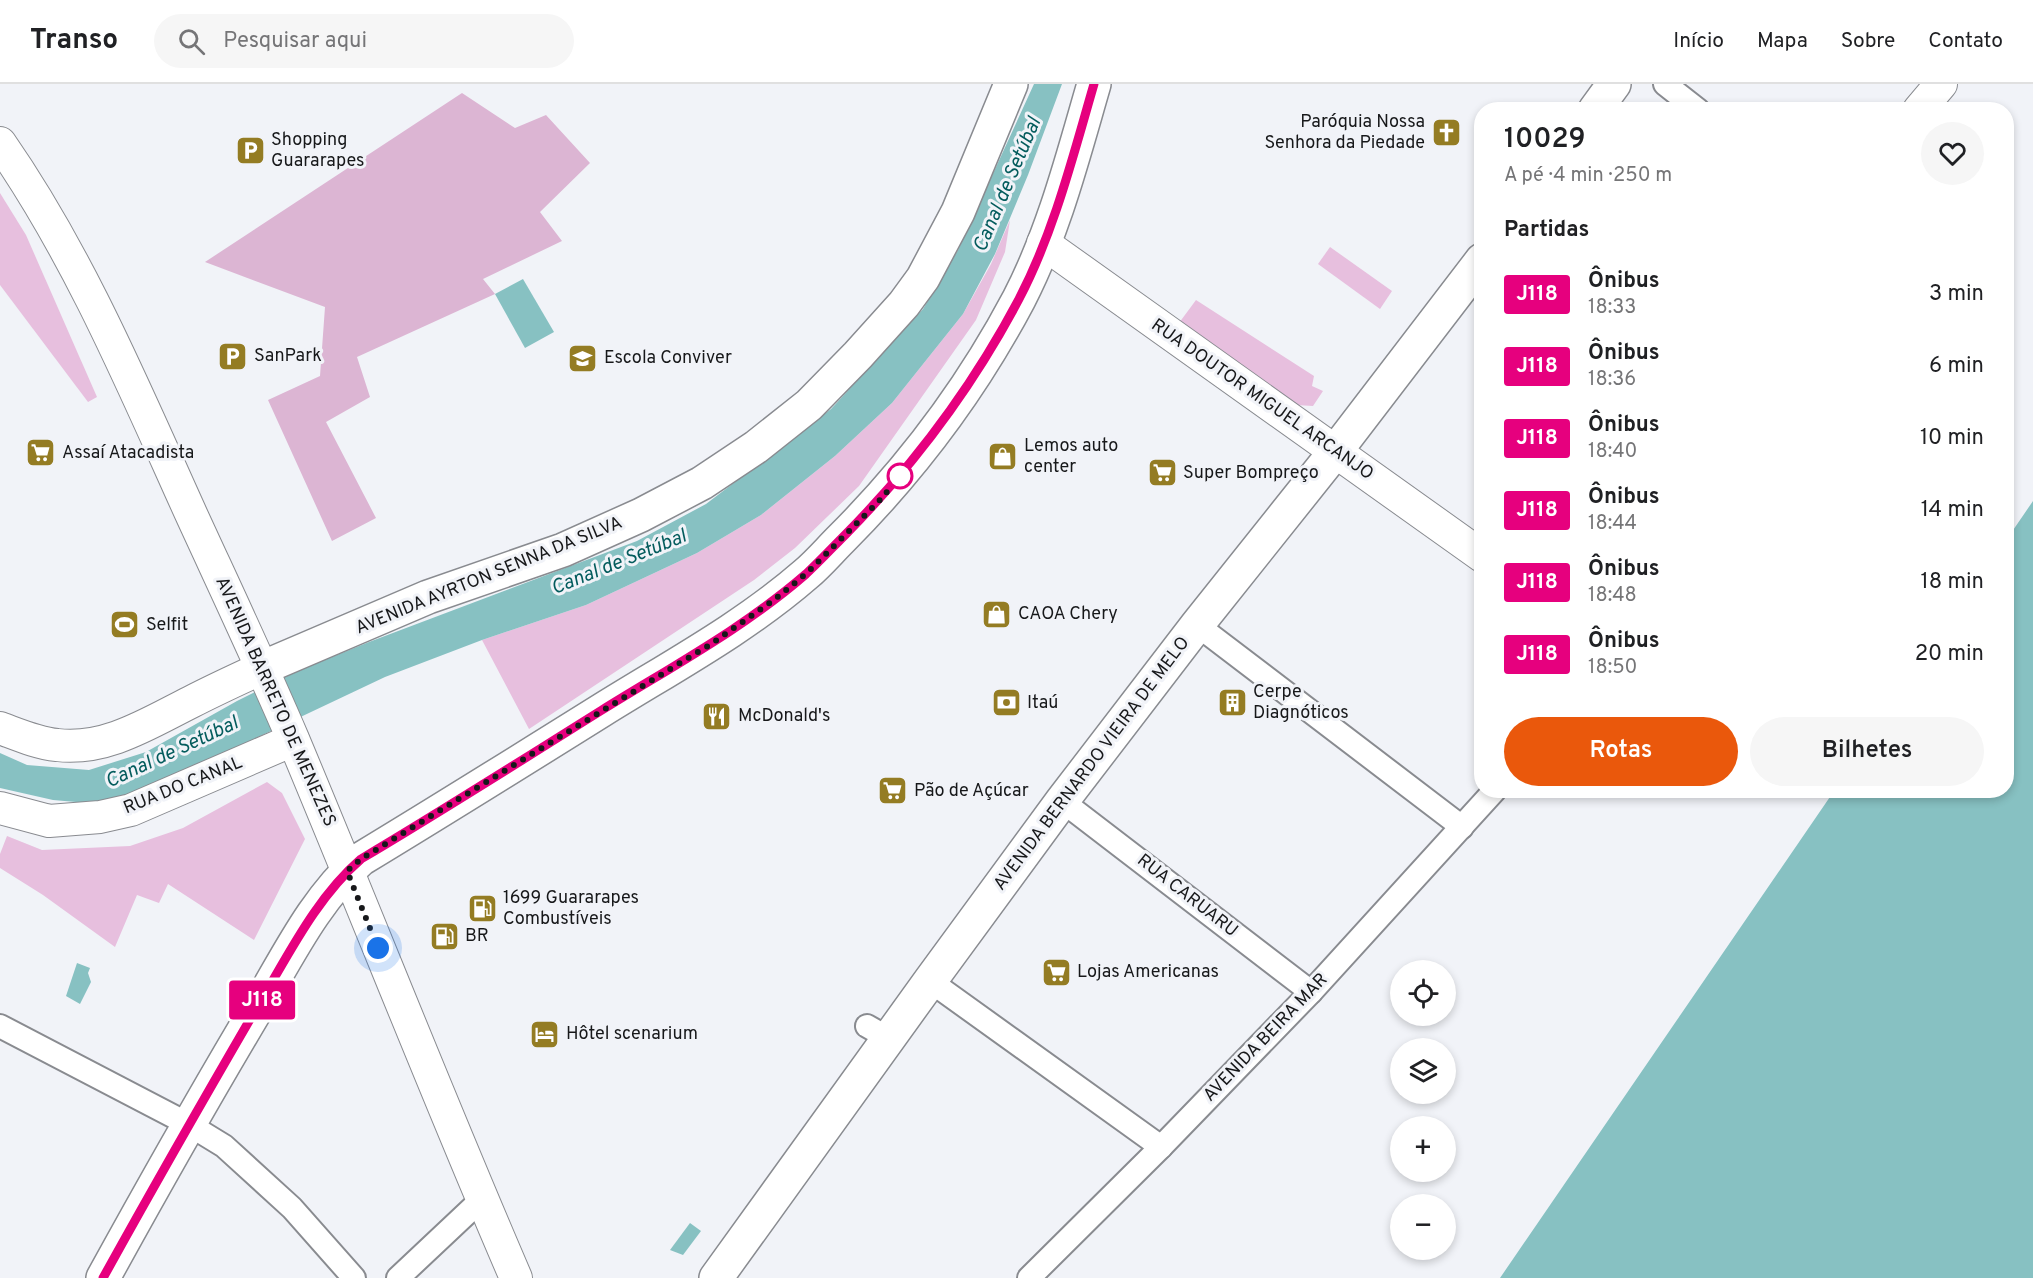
<!DOCTYPE html>
<html lang="pt">
<meta charset="utf-8">
<style>
body{margin:0;font-family:Overpass,sans-serif;background:#f6f6f6;color:#202124;height:100vh;display:flex;flex-direction:column;font-size:22px;white-space:nowrap}
*{box-sizing:border-box;margin:0}
p{font-size:20px;color:#757577}
.icon{flex:none;width:33px;height:33px;fill:none;stroke:currentColor;stroke-width:2;stroke-linecap:round;stroke-linejoin:round}
.map{position:relative;flex:1;overflow:hidden}
.side{position:absolute;left:1474px;top:18px;width:540px;height:696px;display:flex;flex-direction:column;background:#fff;border-radius:24px;box-shadow:0 3px 9px #0003}
.side>*{flex:none}
.badge{padding:0 12px;border-radius:4px;font-size:21px;line-height:39px}
.controls{position:absolute;left:1390px;top:876px;display:grid;gap:12px}
.controls a{display:grid;place-items:center;width:66px;height:66px;border-radius:50%;background:#fff;box-shadow:0 3px 9px #0003;font-size:30px}
.you{position:absolute;width:30px;height:30px;margin:-15px;border:4px solid #fff;border-radius:50%;background:#1a73e8;box-shadow:0 0 0 9px #1a73e833}
.map>.badge{position:absolute;translate:-50% -50%;box-shadow:0 0 0 3px #fff}
h2{padding:0 30px;font-size:22px;line-height:54px}
.round{display:grid;place-items:center;flex:none;width:63px;height:63px;border-radius:32px;background:#f6f6f6}
.overview{display:flex;align-items:center;justify-content:space-between;height:102px;padding:0 30px}
h1{font-size:28px;font-weight:600;line-height:45px}
.cta{display:flex;gap:12px;margin-top:auto;padding:12px 30px}
.cta a{flex:1;height:69px;border-radius:36px;background:#ea580c;color:#fff;font-size:24px;font-weight:600;line-height:69px;text-align:center}
.cta a+a{background:#f6f6f6;color:#202124}
ul{padding:0;list-style:none}
li{display:flex;align-items:center;gap:18px;height:72px;padding:0 30px}
li div{flex:1}
li b{display:block;font-size:22px}
li em{font-style:normal}
li .badge{min-width:66px;font-weight:700;text-align:center}
header{display:flex;align-items:center;gap:36px;box-sizing:border-box;height:84px;padding:0 30px;background:#fff;border-bottom:2px solid #e0e0e0}
header strong{font-size:28px}
nav{display:flex;gap:33px;margin-inline-start:auto;font-size:21px}
.search{width:420px;height:54px;background:#f6f6f6;display:flex;align-items:center;gap:15px;box-sizing:border-box;padding:0 21px;border-radius:33px;color:#757577;font-size:22px}
.map>svg:first-child{display:block}
.green{fill:#e7bfde}
.forest{fill:#dcb5d3}
.water{fill:#87c1c2}
.lines{fill:none;stroke-linecap:round;stroke-linejoin:round}
.street-casing{stroke:#898b90;stroke-width:26}
.secondary-casing{stroke:#898b90;stroke-width:34}
.primary-casing{stroke:#898b90;stroke-width:36}
.street{stroke:#fff;stroke-width:22}
.secondary{stroke:#fff;stroke-width:32}
.primary{stroke:#fff;stroke-width:33}
.line-casing{stroke:#fff;stroke-width:14}
.line{stroke:#e6007e;stroke-width:9}
.walk{stroke:#17181a;stroke-width:6;stroke-dasharray:0 10.8}
.stop-dot{fill:#fff;stroke:#e6007e;stroke-width:3}
.labels{text-anchor:middle;dominant-baseline:central;stroke-width:6;stroke-linejoin:round;paint-order:stroke}
.poi-label{font-size:18px;fill:#17181a;stroke:#f1f3f8;text-anchor:start}
.street-label{font-size:18px;fill:#17181a;stroke:#f1f3f8}
.water-label{font-size:20px;font-style:italic;fill:#045c5d;stroke:#f1f3f8}
</style>
<header>
<strong>Transo</strong>
<div class="search"><svg class="icon" aria-label="search" viewBox="0 0 24 24"><circle cx="10" cy="10" r="6"/><path d="M15 15l6 6"/></svg>Pesquisar aqui</div>
<nav><a>Início</a><a>Mapa</a><a>Sobre</a><a>Contato</a></nav>
</header>
<div class="map">
<svg width="2033" height="1194" viewBox="0 0 2033 1194">
<rect width="100%" height="100%" fill="#f1f3f8"/>
<g class="green">
<polygon points="0,109 26,151 97,313 88,318 0,201"/>
<polygon points="1010,136 1005,168 976,236 859,402 795,464 754,496 529,645 482,556 586,521 697,469 761,431 835,372 892,319 963,230 991,180"/>
<polygon points="1330,163 1392,207 1380,225 1318,180"/>
<polygon points="1196,216 1314,292 1312,302 1323,307 1313,322 1296,321 1179,239"/>
<polygon points="267,698 282,709 305,755 254,856 168,800 159,819 137,811 115,863 43,811 0,784 0,770 7,752 42,766 130,762 183,744"/>
</g>
<polygon class="forest" points="462,9 515,44 546,31 590,79 540,128 562,157 483,195 495,210 357,273 370,313 326,338 376,434 332,457 268,316 320,292 325,223 205,178"/>
<g class="water">
<polygon points="1034,0 1062,0 1028,91 995,170 963,230 892,319 835,372 761,431 697,469 586,521 482,556 385,593 212,675 172,698 99,720 53,716 0,704 0,669 27,681 89,686 146,668 237,617 295,588 369,558 637,457 706,420 831,325 923,225 958,166"/>
<polygon points="523,195 554,248 525,264 495,210"/>
<polygon points="2033,417 2033,1194 1500,1194 1834,707 2007,706 2007,455"/>
<polygon points="77,879 90,884 88,889 91,898 80,920 66,912"/>
<polygon points="690,1139 701,1147 683,1171 670,1166"/>
</g>
<g class="lines">
<defs>
<g id="street">
<polyline points="1665,0 1698,26"/>
<polyline points="1197,541 1462,743"/>
<polyline points="1062,717 1311,908"/>
<polyline points="930,897 1161,1063"/>
<polyline points="0,942 188,1040 224,1062 292,1124 354,1194"/>
<polyline points="867,942 888,954"/>
<polyline points="398,1194 482,1115"/>
<polyline points="1029,1194 1161,1063 1311,908 1495,706"/>
</g>
<g id="secondary">
<polyline points="1919,26 1941,0"/>
<path d="M0,59c80,115 134,245 192,373 34,74 69,148 101,223 75,179 146,361 223,539"/>
<polyline points="1043,159 1482,472"/>
<path d="M0,644c19,7 37,15 57,17 49,6 92,-22 134,-43 23,-12 47,-23 71,-34"/>
<polyline points="0,724 49,737 100,733 131,726 293,656"/>
</g>
<g id="primary">
<polyline points="1595,26 1614,0"/>
<polyline points="262,584 428,513 563,466 641,431 702,399 756,363 809,321 858,271 904,220 923,194 958,128 1011,0"/>
<path d="M103,1194c50,-91 101,-181 154,-270 31,-52 58,-109 104,-149 81,-49 161,-99 241,-149 69,-43 142,-82 204,-136 12,-10 23,-23 35,-35 71,-71 131,-151 178,-240 35,-68 54,-143 75,-215"/>
<polyline points="716,1194 930,897 1062,717 1197,541 1335,368 1482,176"/>
</g>
</defs>
<use href="#street" class="street-casing"/>
<use href="#secondary" class="secondary-casing"/>
<use href="#primary" class="primary-casing"/>
<use href="#street" class="street"/>
<use href="#secondary" class="secondary"/>
<use href="#primary" class="primary"/>
</g>
<g class="lines">
<defs>
<path id="line" d="M103,1194c51,-92 103,-183 156,-274 30,-50 57,-106 102,-145 81,-48 161,-99 241,-149 69,-43 142,-82 204,-136 13,-12 26,-26 39,-39 69,-70 128,-149 174,-236 35,-67 54,-143 75,-215"/>
</defs>
<use href="#line" class="line-casing"/>
<use href="#line" class="line"/>
<polyline class="walk" points="378,864 347,787 361,775 711,560 774,516 807,489 881,415 900,392"/>
</g>
<defs>
<symbol id="church-square" viewBox="-11 -11 22 22"><rect x="-9" y="-9" width="18" height="18" rx="4" fill="#947c23" stroke="#f1f3f8"/><path d="M-1.2-6h2.4v3.5h3.3v2.4h-3.3V6h-2.4V-.1h-3.3v-2.4h3.3Z" fill="#fff"/></symbol>
<symbol id="parking-square" viewBox="-11 -11 22 22"><rect x="-9" y="-9" width="18" height="18" rx="4" fill="#947c23" stroke="#f1f3f8"/><path d="M-3.5-5.5H1a3.5 3.5 0 0 1 0 7H-1V5.5H-3.5ZM-1-3.4V-.6H.8a1.4 1.4 0 0 0 0-2.8Z" fill="#fff"/></symbol>
<symbol id="school-square" viewBox="-11 -11 22 22"><rect x="-9" y="-9" width="18" height="18" rx="4" fill="#947c23" stroke="#f1f3f8"/><path d="M0-5L7-2L0 1L-7-2ZM-4 1L0 2.5L4 1V4Q0 6-4 4Z" fill="#fff"/></symbol>
<symbol id="supermarket-square" viewBox="-11 -11 22 22"><rect x="-9" y="-9" width="18" height="18" rx="4" fill="#947c23" stroke="#f1f3f8"/><path d="M-6-5.5h2.5l.6 2H6L4.5 2H-2.5L-4.4-4H-6ZM-1.5 3.2a1.3 1.3 0 1 0 .1 0ZM3 3.2a1.3 1.3 0 1 0 .1 0Z" fill="#fff"/></symbol>
<symbol id="shop-square" viewBox="-11 -11 22 22"><rect x="-9" y="-9" width="18" height="18" rx="4" fill="#947c23" stroke="#f1f3f8"/><path d="M-5-2.5h2.3a2.7 3.5 0 0 1 5.4 0H5L5.5 6h-11ZM-1.5-2.5h3a1.5 2.3 0 0 0-3 0Z" fill="#fff"/></symbol>
<symbol id="stadium-square" viewBox="-11 -11 22 22"><rect x="-9" y="-9" width="18" height="18" rx="4" fill="#947c23" stroke="#f1f3f8"/><path d="M0-5a6.5 5 0 1 0 0 10a6.5 5 0 1 0 0-10ZM-3.5-1.8h7v3.6h-7Z" fill="#fff"/></symbol>
<symbol id="building-square" viewBox="-11 -11 22 22"><rect x="-9" y="-9" width="18" height="18" rx="4" fill="#947c23" stroke="#f1f3f8"/><path d="M-4-6H4V6H1V3H-1V6H-4ZM-2.5-4.3h1.7v1.8h-1.7ZM.8-4.3h1.7v1.8H.8ZM-2.5-1h1.7V.8h-1.7ZM.8-1h1.7V.8H.8Z" fill="#fff"/></symbol>
<symbol id="bank-square" viewBox="-11 -11 22 22"><rect x="-9" y="-9" width="18" height="18" rx="4" fill="#947c23" stroke="#f1f3f8"/><path d="M-6-4H6V4H-6ZM0-2.3a2.3 2.3 0 1 0 0 4.6a2.3 2.3 0 1 0 0-4.6Z" fill="#fff"/></symbol>
<symbol id="restaurant-square" viewBox="-11 -11 22 22"><rect x="-9" y="-9" width="18" height="18" rx="4" fill="#947c23" stroke="#f1f3f8"/><path d="M-5-6h1v4h1v-4h1v4h1v-4h1v5L-1.5 .5V6h-2V.5L-5-1ZM5-6V6H3V1.5H1.5Q1.5-4 5-6Z" fill="#fff"/></symbol>
<symbol id="fuel-square" viewBox="-11 -11 22 22"><rect x="-9" y="-9" width="18" height="18" rx="4" fill="#947c23" stroke="#f1f3f8"/><path d="M-5.5-6h7V0h2V4h1.3V-2.5L3-4.5l.8-.8L6-3V5H2.5V1h-1V6h-7ZM-4.2-4.7v3.2H.2V-4.7Z" fill="#fff"/></symbol>
<symbol id="hotel-square" viewBox="-11 -11 22 22"><rect x="-9" y="-9" width="18" height="18" rx="4" fill="#947c23" stroke="#f1f3f8"/><path d="M-6-4.5h1.5V1H6V5H4.5V3h-9V5H-6ZM-4 0a1.8 1.8 0 1 1 3.6 0ZM.5 0V-2.5h3Q6-2.5 6 0Z" fill="#fff"/></symbol>
</defs>
<g fill-rule="evenodd">
<use href="#church-square" x="1430" y="32" width="33" height="33"/>
<use href="#parking-square" x="234" y="50" width="33" height="33"/>
<use href="#parking-square" x="216" y="256" width="33" height="33"/>
<use href="#school-square" x="566" y="258" width="33" height="33"/>
<use href="#supermarket-square" x="24" y="352" width="33" height="33"/>
<use href="#shop-square" x="986" y="356" width="33" height="33"/>
<use href="#supermarket-square" x="1146" y="372" width="33" height="33"/>
<use href="#shop-square" x="980" y="514" width="33" height="33"/>
<use href="#stadium-square" x="108" y="524" width="33" height="33"/>
<use href="#building-square" x="1216" y="602" width="33" height="33"/>
<use href="#bank-square" x="990" y="602" width="33" height="33"/>
<use href="#restaurant-square" x="700" y="616" width="33" height="33"/>
<use href="#supermarket-square" x="876" y="690" width="33" height="33"/>
<use href="#fuel-square" x="466" y="808" width="33" height="33"/>
<use href="#fuel-square" x="428" y="836" width="33" height="33"/>
<use href="#supermarket-square" x="1040" y="872" width="33" height="33"/>
<use href="#hotel-square" x="528" y="934" width="33" height="33"/>
</g>
<circle class="stop-dot" cx="900" cy="392" r="12"/>
<g class="labels">
<g class="poi-label">
<text x="1425" y="38" text-anchor="end">Paróquia Nossa<tspan x="1425" dy="21">Senhora da Piedade</tspan></text>
<text x="271" y="56">Shopping<tspan x="271" dy="21">Guararapes</tspan></text>
<text x="254" y="272">SanPark</text>
<text x="604" y="274">Escola Conviver</text>
<text x="1024" y="362">Lemos auto<tspan x="1024" dy="21">center</tspan></text>
<text x="62" y="369">Assaí Atacadista</text>
<text x="1183" y="389">Super Bompreço</text>
<text x="1018" y="530">CAOA Chery</text>
<text x="146" y="541">Selfit</text>
<text x="1253" y="608">Cerpe<tspan x="1253" dy="21">Diagnóticos</tspan></text>
<text x="1027" y="619">Itaú</text>
<text x="738" y="632">McDonald's</text>
<text x="914" y="707">Pão de Açúcar</text>
<text x="503" y="814">1699 Guararapes<tspan x="503" dy="21">Combustíveis</tspan></text>
<text x="465" y="852">BR</text>
<text x="1077" y="888">Lojas Americanas</text>
<text x="566" y="950">Hôtel scenarium</text>
</g>
<g class="street-label">
<text transform="translate(1262 316) rotate(35)">RUA DOUTOR MIGUEL ARCANJO</text>
<text transform="translate(489 492) rotate(-22)">AVENIDA AYRTON SENNA DA SILVA</text>
<text transform="translate(275 618) rotate(66)">AVENIDA BARRETO DE MENEZES</text>
<text transform="translate(1092 680) rotate(-53)">AVENIDA BERNARDO VIEIRA DE MELO</text>
<text transform="translate(183 702) rotate(-22)">RUA DO CANAL</text>
<text transform="translate(1187 812) rotate(38)">RUA CARUARU</text>
<text transform="translate(1266 954) rotate(-46)">AVENIDA BEIRA MAR</text>
</g>
<g class="water-label">
<text transform="translate(1008 101) rotate(-67)">Canal de Setúbal</text>
<text transform="translate(619 479) rotate(-22)">Canal de Setúbal</text>
<text transform="translate(172 669) rotate(-25)">Canal de Setúbal</text>
</g>
</g>
</svg>
<div class="controls">
<a><svg class="icon" aria-label="locate" viewBox="0 0 24 24"><circle cx="12" cy="12" r="6"/><path d="M12 2v4M12 18v4M2 12h4M18 12h4"/></svg></a>
<a><svg class="icon" aria-label="layers" viewBox="0 0 24 24"><path d="M12 4l9 5-9 5-9-5zM3 14l9 5 9-5"/></svg></a>
<a>+</a>
<a>−</a>
</div>
<div class="you" style="left:378px;top:864px"></div>
<b class="badge" style="left:262px;top:916px;background:#e6007e;color:#fff">J118</b>
<section class="side">
<div class="overview"><div><h1>10029</h1><p>A pé · 4 min · 250 m</p></div><a class="round"><svg class="icon" aria-label="heart" viewBox="0 0 24 24"><path d="M12 20l-8-8c-3-5 5-10 8-4 3-6 11-1 8 4z"/></svg></a></div>
<h2>Partidas</h2>
<ul>
<li><span class="badge" style="background:#e6007e;color:#fff">J118</span><div><b>Ônibus</b><p>18:33</p></div><em>3 min</em></li>
<li><span class="badge" style="background:#e6007e;color:#fff">J118</span><div><b>Ônibus</b><p>18:36</p></div><em>6 min</em></li>
<li><span class="badge" style="background:#e6007e;color:#fff">J118</span><div><b>Ônibus</b><p>18:40</p></div><em>10 min</em></li>
<li><span class="badge" style="background:#e6007e;color:#fff">J118</span><div><b>Ônibus</b><p>18:44</p></div><em>14 min</em></li>
<li><span class="badge" style="background:#e6007e;color:#fff">J118</span><div><b>Ônibus</b><p>18:48</p></div><em>18 min</em></li>
<li><span class="badge" style="background:#e6007e;color:#fff">J118</span><div><b>Ônibus</b><p>18:50</p></div><em>20 min</em></li>
</ul>
<div class="cta"><a>Rotas</a><a>Bilhetes</a></div>
</section>
</div>
